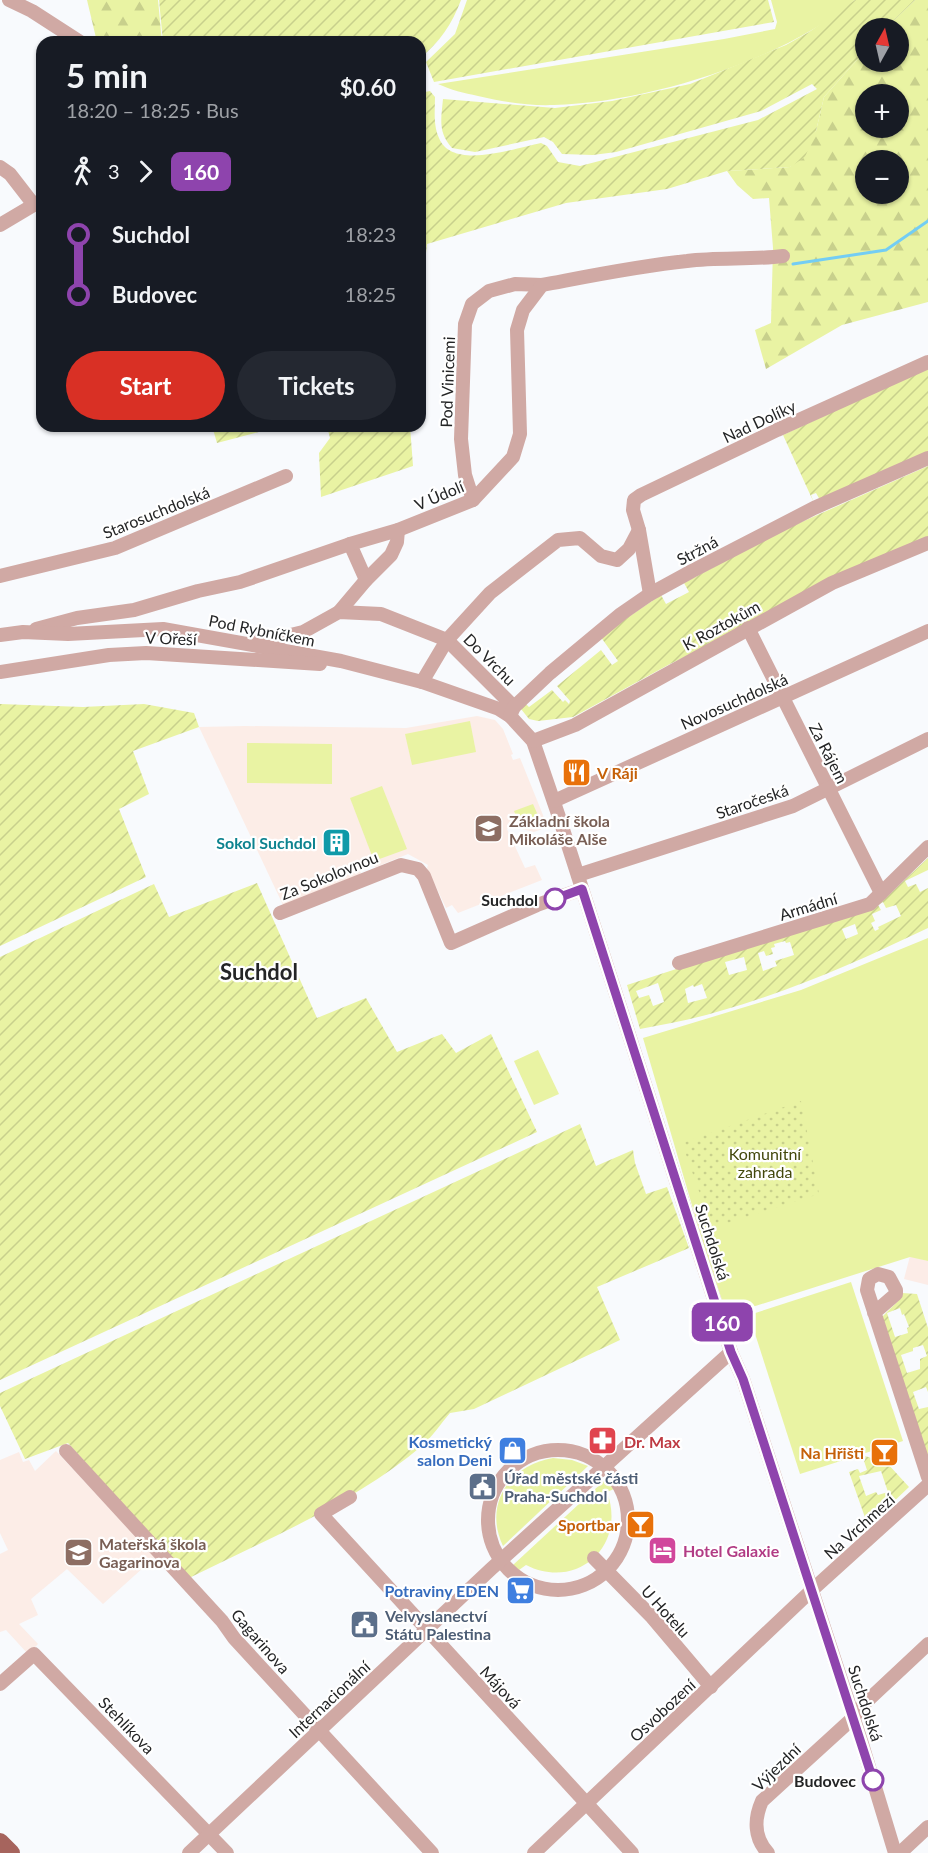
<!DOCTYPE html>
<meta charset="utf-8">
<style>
body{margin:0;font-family:Lato,sans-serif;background:#242831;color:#f1f3f6;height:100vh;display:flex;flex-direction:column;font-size:22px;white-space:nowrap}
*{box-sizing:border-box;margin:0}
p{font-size:20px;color:#9ea1a6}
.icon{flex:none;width:33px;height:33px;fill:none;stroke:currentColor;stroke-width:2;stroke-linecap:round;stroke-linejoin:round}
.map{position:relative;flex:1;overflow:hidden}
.panel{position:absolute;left:36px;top:36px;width:390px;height:396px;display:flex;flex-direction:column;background:#171b24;border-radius:18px;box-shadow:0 2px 4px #0004}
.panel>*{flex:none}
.badge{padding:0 12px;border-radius:9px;font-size:21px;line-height:39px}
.needle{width:39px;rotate:8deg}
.controls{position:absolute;left:855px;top:18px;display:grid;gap:12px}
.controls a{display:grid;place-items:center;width:54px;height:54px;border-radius:50%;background:#171b24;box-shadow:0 2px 4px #0004;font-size:30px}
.map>.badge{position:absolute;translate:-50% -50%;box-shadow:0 0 0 3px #fff}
.legs{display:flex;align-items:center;gap:9px;height:66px;padding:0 30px;font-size:20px}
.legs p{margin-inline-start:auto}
.headline{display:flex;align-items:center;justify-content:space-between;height:102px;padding:0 30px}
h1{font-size:33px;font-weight:700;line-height:45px}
.button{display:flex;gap:12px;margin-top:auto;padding:12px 30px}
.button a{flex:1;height:69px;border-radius:36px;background:#d93025;color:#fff;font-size:24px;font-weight:700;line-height:69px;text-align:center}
.button a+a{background:#242831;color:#f1f3f6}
ul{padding:0 30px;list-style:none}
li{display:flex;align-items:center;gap:21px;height:60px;font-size:22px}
li i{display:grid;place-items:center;width:9px;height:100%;margin:0 8px;background:currentColor}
li i::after{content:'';width:15px;height:15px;margin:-8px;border:4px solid;border-radius:50%;background:#171b24}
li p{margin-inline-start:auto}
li:first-child i{background:linear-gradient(#0000 50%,currentColor 0)}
li:last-child i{background:linear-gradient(currentColor 50%,#0000 0)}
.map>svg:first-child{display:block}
.industrial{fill:#fcece7}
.education{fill:#fcede7}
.grass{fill:#e9f3a3}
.forest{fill:url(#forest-firs);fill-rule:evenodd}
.park{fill:url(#park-dots)}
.garden{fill:url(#garden-furrows);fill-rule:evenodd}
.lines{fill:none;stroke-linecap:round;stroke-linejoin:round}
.stream{stroke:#73cdf4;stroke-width:3}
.minor{stroke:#d0a9a4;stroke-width:14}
.major{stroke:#a6645d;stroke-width:18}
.line-1-casing{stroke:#fff;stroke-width:14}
.line-1{stroke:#8e44ad;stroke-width:9}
.stop-1-dot{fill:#fff;stroke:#8e44ad;stroke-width:3}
.labels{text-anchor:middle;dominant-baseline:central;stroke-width:4.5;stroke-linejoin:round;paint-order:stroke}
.street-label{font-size:16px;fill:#242526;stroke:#fff}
.food-label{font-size:16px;font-weight:bold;fill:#c56008;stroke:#fff;text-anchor:end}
.education-label{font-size:16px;font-weight:bold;fill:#785e54;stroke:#fff;text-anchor:start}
.culture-label{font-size:16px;font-weight:bold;fill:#0d838f;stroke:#fff;text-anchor:end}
.stop-label{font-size:16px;font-weight:bold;fill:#242526;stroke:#fff;text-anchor:end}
.park-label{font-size:16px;fill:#43480c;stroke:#fff}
.shop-label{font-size:16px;font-weight:bold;fill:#366cbe;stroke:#fff;text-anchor:end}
.health-label{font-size:16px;font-weight:bold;fill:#be3a42;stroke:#fff;text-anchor:start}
.service-label{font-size:16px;font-weight:bold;fill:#4e5e75;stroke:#fff;text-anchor:start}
.hotel-label{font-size:16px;font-weight:bold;fill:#b23c85;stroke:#fff;text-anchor:start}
.district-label{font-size:22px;font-weight:bold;fill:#242526;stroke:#fff}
</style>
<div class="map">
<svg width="928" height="1853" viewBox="0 0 928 1853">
<defs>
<pattern id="forest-firs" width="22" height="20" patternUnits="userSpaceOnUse" patternTransform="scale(1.5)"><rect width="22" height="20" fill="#e9f3a3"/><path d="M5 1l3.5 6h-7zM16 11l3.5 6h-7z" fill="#c8d08c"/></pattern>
<pattern id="park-dots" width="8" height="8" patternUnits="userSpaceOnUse" patternTransform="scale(1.5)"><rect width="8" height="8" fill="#e9f3a3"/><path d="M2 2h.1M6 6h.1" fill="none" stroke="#c8d08c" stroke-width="1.8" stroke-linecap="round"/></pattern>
<pattern id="garden-furrows" width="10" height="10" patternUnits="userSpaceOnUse" patternTransform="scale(1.5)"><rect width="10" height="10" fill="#e9f3a3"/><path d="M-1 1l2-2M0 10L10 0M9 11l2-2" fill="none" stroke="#c8d08c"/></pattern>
</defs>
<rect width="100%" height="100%" fill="#f8fafd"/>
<polygon class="industrial" points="910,1256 928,1261 928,1285 904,1279"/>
<g class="education">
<polygon points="477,716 495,720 503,729 513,754 511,755 513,760 520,758 545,820 545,828 534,832 514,827 507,829 525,868 535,865 542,880 458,913 452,905 446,908 427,868 428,865 408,854 376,867 371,865 362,869 360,874 283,905 199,727 245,726 406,728"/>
<polygon points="56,1451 155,1557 103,1604 67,1569 31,1599 38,1615 19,1624 38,1644 28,1654 6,1630 0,1632 0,1554 8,1550 0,1533 0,1460 19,1452 23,1462 29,1460 35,1471"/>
</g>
<g class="grass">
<path d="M771,0h84c-71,60 -208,103 -301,105 -26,1 -51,-3 -76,-9 -14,-3 -27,-6 -40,-12l286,-45 51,-10 2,-7z"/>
<polygon points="470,721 476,752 412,765 405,734"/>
<polygon points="247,743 332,744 332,784 247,783"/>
<polygon points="382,786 407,849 374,861 350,798"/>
<polygon points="533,804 540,820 521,828 514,811"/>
<polygon points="928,938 928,1261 910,1257 727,1315 703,1243 643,1038 801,990"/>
<polygon points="538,1050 559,1094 534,1105 514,1061"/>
<polygon points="851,1282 903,1441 800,1474 749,1315"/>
<path d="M553,1458l19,2 16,6 -85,80c-20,-42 7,-81 50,-88z"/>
<path d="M606,1479l8,10 -7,3c20,54 -30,99 -81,73l-7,5 -6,-5z"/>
</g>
<g class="forest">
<polygon points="87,0 158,0 162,42 97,42"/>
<path d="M915,0h13v302l-86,23 -76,44 -11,-39 16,-7 2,-75 -4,-50 -16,1 -16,-14 -10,-14 63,-4 26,-36 8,-34 41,-46 1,11h32v-34h-12zM866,94h32v34h-32zM866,160h32v34h-32z"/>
</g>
<polygon class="park" points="801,1101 819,1194 712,1228 682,1143"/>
<g class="garden">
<path d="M159,0h302c-9,24 -21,42 -41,58v-16h-257z"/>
<polygon points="467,0 768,0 774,22 434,82 426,62 455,34"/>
<path d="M855,0h60l-29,28h-20l-1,23 -41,46 -8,34 -11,26 -15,10 -63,4 -60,18 -101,14 -139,41 -7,64v-215l10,-2 5,6c0,13 -2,28 4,41 13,33 76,10 102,5l6,3 11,16 22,4 178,-46 59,-31 -5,-5 -51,27 -145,41 -23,3 -31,-1 -9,-12 -9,-5 -69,15 -23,-4c-14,-16 -11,-28 -9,-49l112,9 57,-7 78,-17 96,-39 23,-13z"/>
<polygon points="928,367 928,452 820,500 816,493 811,495 814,503 783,435"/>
<polygon points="212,426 282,426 217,443"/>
<polygon points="327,426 410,426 413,466 321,497 319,453 330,438"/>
<polygon points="928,466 928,540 670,664 573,717 538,721 529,719 521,709 523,701 529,707 552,690 563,702 565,700 569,704 570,701 557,686 601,650 612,665 618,661 600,636 661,595 666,604 689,592 684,583 779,532"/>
<polygon points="0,704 83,707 144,704 194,713 199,727 133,751 149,794 119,809 146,877 0,946"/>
<path d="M928,858v12l-23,11 3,6 8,-3 4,8 8,-4v40c-67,32 -136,63 -208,83 -26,8 -53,13 -80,18l-13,-44 253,-82zM883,902l3,6 10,-3 5,11 -23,11 1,2 -4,2 -4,-8 4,-2 -3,-7 9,-4 -3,-5zM855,924l3,10 -12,5 -4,-10zM785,941l1,2 4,-1 4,13 -19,6 2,5 -14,5 -5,-18 6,-2 2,5 7,-2 -2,-6 4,-1 -1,-3zM744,957l3,13 -18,5 -4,-13zM658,983l6,19 -11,4 -4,-11 -10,3 -3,-7zM702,984l5,14 -19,5 -3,-14 8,-4 1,2z"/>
<polygon points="257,883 317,1018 366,998 397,1052 442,1034 456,1053 491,1034 537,1132 0,1380 0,957 154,884 169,917"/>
<path d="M580,1124l16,42 37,-16 2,13 11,31 21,-7 22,61 -92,39 23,53 -146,69 -24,4c-9,10 -17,23 -27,32 -69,58 -153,93 -234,133l-121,-135 -43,16 -25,-53v-13z"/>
<path d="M902,1293l15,1 11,34v64l-2,-5 -13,5 6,17 9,-2v53l-46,-143 16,-16zM900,1308l2,7 2,-1 5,13 -2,1 1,5 -13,4 -8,-24zM923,1345l4,11 -7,3v10l-13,4 -6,-18 12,-4v-3z"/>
<path d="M862,1455l25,8 22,24 -41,39 -19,-54 9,-3 2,4 7,-3zM881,1471l7,21 -10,3 -2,-3 -10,4 -7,-20z"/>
</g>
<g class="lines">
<polyline class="stream" points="793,264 886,250 928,221"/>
<g class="minor">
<polyline points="9,0 32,11 80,42"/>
<polyline points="0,167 10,174 34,205"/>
<polyline points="0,225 42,200"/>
<polyline points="473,500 465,475 461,439 465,324 472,304 489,291 515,284 542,285"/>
<polyline points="350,544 366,580"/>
<polyline points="0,576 115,548 286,476"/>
<polyline points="650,594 639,530 633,510 634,500 641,495 777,430 928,362"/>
<polyline points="339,612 366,580 391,555 397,542 398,530"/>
<polyline points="748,628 881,893"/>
<path d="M36,629l41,-11 57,-8 64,-19 42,-9 110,-38 48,-14 75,-30 40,-43 7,-23 -3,-104 6,-20 19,-25c48,-9 96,-19 145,-24 32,-4 64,-1 96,-5"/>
<polyline points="0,635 23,632 68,634 163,629 341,661 422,682 499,709 510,716 533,741 559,817 731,1352 743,1379 862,1744 895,1853"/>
<polyline points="258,639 274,639 303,632 339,612 381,614 447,640 514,707"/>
<polyline points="0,672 109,655 146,653 320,664"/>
<polyline points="422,682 447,640 490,593 558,540 580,538 601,556 617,560 629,549 639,530"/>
<polyline points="510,716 514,707 550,673 621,614 650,594 692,571 814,508 928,458"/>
<polyline points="533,741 575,725 832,583 928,543"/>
<polyline points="554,801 928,631"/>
<polyline points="578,875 793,806 928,739"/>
<polyline points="280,913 401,865 418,869 424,876 451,943 537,905 582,889"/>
<polyline points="679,963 870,904 928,847"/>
<polyline points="874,1313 896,1294 896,1290 889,1277 878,1274 869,1279 867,1290 928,1477"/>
<circle cx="558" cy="1520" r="70"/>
<polyline points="66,1451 222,1621 234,1638 432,1853"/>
<polyline points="350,1497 321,1514 632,1853"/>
<polyline points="594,1558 651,1616 711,1687"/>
<polyline points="0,1684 34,1654 227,1853"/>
<polyline points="189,1853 491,1569 731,1352"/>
<polyline points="534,1853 812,1590 928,1485"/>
<path d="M768,1853c-14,-15 -14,-34 -6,-52l91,-83 12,-15 63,-59"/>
<polyline points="900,1853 928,1827"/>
</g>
<polyline class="major" points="0,1842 11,1853"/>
</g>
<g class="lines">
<defs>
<polyline id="line-1" points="555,899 582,889 731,1352 743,1379 873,1780"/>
</defs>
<use href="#line-1" class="line-1-casing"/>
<use href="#line-1" class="line-1"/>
</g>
<defs>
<symbol id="restaurant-square" viewBox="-11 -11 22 22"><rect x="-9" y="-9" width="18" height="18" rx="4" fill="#e8710a" stroke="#fff"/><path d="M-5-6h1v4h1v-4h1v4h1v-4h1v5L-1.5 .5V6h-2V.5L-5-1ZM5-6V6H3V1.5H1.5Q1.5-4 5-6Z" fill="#fff"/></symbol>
<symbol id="school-square" viewBox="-11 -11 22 22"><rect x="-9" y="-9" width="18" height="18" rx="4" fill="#8d6e63" stroke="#fff"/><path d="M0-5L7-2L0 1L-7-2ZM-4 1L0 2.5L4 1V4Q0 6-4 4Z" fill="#fff"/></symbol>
<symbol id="building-square" viewBox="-11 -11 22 22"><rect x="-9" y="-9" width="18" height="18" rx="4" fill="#0f9aa8" stroke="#fff"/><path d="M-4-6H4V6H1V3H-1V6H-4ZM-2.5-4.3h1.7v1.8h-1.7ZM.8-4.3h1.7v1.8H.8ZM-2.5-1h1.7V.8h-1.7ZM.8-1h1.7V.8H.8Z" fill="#fff"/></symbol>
<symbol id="pharmacy-square" viewBox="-11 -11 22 22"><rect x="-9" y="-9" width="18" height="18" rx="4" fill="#e0444e" stroke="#fff"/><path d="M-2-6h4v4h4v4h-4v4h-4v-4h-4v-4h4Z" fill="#fff"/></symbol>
<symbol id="shop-square" viewBox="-11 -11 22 22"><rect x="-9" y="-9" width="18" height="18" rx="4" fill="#3f7fe0" stroke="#fff"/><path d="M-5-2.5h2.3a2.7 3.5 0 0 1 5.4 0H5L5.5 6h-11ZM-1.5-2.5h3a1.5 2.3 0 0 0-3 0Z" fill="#fff"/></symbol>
<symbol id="bar-square" viewBox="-11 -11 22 22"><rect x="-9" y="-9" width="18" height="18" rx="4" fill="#e8710a" stroke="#fff"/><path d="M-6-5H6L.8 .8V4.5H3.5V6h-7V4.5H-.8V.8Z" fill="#fff"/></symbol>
<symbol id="civic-square" viewBox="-11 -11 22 22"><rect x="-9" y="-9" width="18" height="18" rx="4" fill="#5c6f8a" stroke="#fff"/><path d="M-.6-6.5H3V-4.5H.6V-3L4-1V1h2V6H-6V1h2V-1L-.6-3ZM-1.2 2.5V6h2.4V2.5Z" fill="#fff"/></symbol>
<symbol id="hotel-square" viewBox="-11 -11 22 22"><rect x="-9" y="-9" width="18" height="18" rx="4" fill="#d1479c" stroke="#fff"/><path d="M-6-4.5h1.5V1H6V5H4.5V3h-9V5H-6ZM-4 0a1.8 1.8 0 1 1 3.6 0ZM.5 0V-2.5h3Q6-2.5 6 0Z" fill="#fff"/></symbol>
<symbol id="supermarket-square" viewBox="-11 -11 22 22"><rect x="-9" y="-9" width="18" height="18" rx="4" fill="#3f7fe0" stroke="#fff"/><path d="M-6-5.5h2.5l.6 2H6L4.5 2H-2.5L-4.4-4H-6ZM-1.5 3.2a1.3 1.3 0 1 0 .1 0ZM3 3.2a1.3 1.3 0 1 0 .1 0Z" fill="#fff"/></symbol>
</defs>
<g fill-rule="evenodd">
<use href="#restaurant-square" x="560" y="756" width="33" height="33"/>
<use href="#school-square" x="472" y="812" width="33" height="33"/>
<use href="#building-square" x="320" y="826" width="33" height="33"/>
<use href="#pharmacy-square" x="586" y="1424" width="33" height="33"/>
<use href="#shop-square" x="496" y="1434" width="33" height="33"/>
<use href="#bar-square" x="868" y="1436" width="33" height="33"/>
<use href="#civic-square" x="466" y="1470" width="33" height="33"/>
<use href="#bar-square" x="624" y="1508" width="33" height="33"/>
<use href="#hotel-square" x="646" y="1534" width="33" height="33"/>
<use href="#school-square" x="62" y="1536" width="33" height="33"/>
<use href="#supermarket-square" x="504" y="1574" width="33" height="33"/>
<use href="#civic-square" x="348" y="1608" width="33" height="33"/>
</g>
<g class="stop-1-dot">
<circle cx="555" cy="899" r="10"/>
<circle cx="873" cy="1780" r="10"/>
</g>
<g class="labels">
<g class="street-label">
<text transform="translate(447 382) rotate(-88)">Pod Vinicemi</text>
<text transform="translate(759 421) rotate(-25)">Nad Dolíky</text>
<text transform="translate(439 495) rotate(-23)">V Údolí</text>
<text transform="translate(156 512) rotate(-22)">Starosuchdolská</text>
<text transform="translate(697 550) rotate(-28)">Stržná</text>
<text transform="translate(721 625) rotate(-29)">K Roztokům</text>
<text transform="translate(262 630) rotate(11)">Pod Rybníčkem</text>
<text transform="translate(171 638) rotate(2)">V Ořeší</text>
<text transform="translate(490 659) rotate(45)">Do Vrchu</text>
<text transform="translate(734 701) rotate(-24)">Novosuchdolská</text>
<text transform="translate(829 753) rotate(63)">Za Rájem</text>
<text transform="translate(752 801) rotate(-19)">Staročeská</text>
<text transform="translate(329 875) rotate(-22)">Za Sokolovnou</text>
<text transform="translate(808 906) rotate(-17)">Armádní</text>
<text transform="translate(713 1242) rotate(72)">Suchdolská</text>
<text transform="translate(859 1526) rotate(-42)">Na Vrchmezí</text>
<text transform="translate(666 1611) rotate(48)">U Hotelu</text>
<text transform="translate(261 1641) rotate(49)">Gagarinova</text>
<text transform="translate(501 1687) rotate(47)">Májová</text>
<text transform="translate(329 1699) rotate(-43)">Internacionální</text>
<text transform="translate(866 1703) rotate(72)">Suchdolská</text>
<text transform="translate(662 1710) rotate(-43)">Osvobození</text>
<text transform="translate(127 1725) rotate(46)">Stehlíkova</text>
<text transform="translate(776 1767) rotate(-44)">Výjezdní</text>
</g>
<g class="food-label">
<text x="597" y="772" text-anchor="start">V Ráji</text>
<text x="864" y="1452">Na Hřišti</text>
<text x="620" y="1524">Sportbar</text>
</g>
<g class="education-label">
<text x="509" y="820">Základní škola<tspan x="509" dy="18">Mikoláše Alše</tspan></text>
<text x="99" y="1543">Mateřská škola<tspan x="99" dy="18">Gagarinova</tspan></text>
</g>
<g class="culture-label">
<text x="316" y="842">Sokol Suchdol</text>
</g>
<g class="stop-label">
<text x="538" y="899">Suchdol</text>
<text x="856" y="1780">Budovec</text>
</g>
<g class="park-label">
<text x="765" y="1153">Komunitní<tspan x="765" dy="18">zahrada</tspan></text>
</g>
<g class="shop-label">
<text x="492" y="1441">Kosmetický<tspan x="492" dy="18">salon Deni</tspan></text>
<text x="499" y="1590">Potraviny EDEN</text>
</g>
<g class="health-label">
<text x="624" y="1441">Dr. Max</text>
</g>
<g class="service-label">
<text x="504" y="1477">Úřad městské části<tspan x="504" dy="18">Praha-Suchdol</tspan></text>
<text x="385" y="1615">Velvyslanectví<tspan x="385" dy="18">Státu Palestina</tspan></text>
</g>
<g class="hotel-label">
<text x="683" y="1550">Hotel Galaxie</text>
</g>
<g class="district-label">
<text x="259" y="971">Suchdol</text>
</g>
</g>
</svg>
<div class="controls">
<a><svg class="needle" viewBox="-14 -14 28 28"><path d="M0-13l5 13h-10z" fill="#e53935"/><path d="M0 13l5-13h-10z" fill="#9ea1a6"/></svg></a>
<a>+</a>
<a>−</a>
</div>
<b class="badge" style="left:722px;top:1322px;background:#8e44ad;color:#fff">160</b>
<section class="panel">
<div class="headline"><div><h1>5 min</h1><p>18:20 – 18:25 · Bus</p></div><b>$0.60</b></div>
<div class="legs"><svg class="icon" aria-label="walk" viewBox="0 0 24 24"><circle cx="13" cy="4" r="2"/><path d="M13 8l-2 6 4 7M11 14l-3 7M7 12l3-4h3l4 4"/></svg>3<svg class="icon" aria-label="forward" viewBox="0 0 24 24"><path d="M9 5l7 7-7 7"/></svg><b class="badge" style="background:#8e44ad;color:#fff">160</b></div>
<ul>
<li><i style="color:#8e44ad"></i><b>Suchdol</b><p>18:23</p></li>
<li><i style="color:#8e44ad"></i><b>Budovec</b><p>18:25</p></li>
</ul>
<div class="button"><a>Start</a><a>Tickets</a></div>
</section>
</div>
